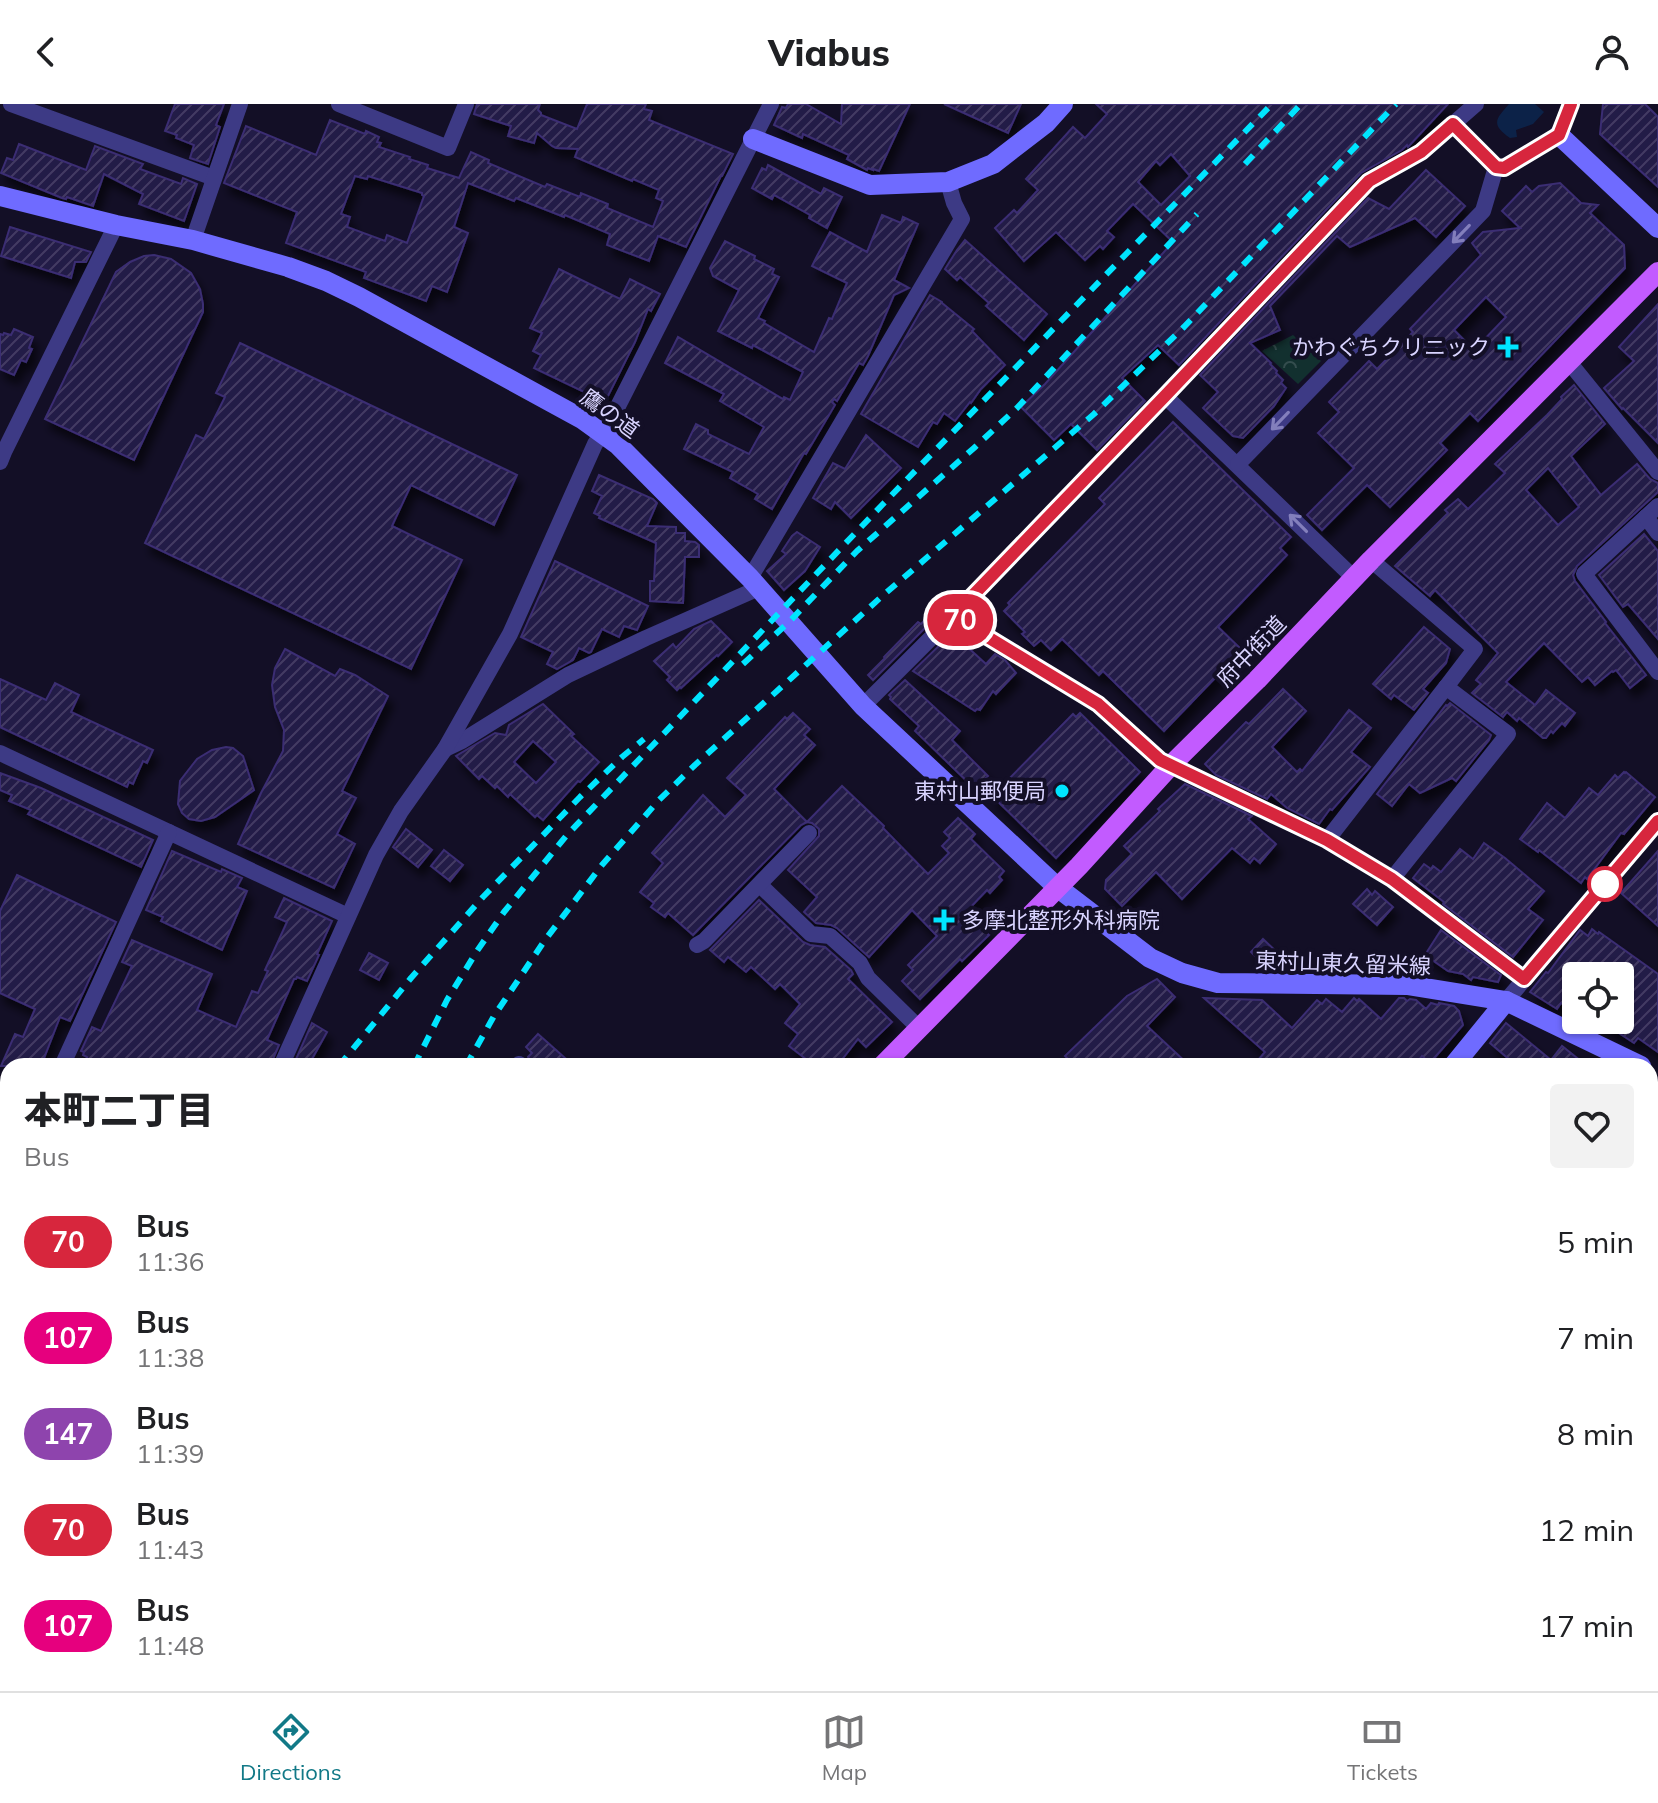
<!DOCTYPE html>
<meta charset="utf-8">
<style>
body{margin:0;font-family:Mulish,"Noto Sans JP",sans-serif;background:#f2f2f2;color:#202124;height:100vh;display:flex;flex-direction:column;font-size:30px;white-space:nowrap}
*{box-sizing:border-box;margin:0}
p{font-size:26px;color:#757577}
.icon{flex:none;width:44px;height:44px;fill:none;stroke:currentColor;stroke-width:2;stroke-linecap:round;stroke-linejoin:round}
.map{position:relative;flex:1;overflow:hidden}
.sheet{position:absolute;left:0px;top:954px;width:1658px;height:634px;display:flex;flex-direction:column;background:#fff;border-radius:24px 24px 0 0;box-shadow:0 2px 6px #0004}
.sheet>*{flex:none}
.badge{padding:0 16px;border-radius:26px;font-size:28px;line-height:52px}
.controls{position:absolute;left:1562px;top:858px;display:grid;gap:16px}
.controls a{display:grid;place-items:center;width:72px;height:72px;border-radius:8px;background:#fff;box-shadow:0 2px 6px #0004;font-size:40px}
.map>.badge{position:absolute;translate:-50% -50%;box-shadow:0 0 0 4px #fff}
.round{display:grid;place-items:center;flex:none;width:84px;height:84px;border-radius:8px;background:#f2f2f2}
.overview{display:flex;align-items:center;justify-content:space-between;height:136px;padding:0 24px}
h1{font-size:38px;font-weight:800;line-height:60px}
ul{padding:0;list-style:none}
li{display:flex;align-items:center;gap:24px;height:96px;padding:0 24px}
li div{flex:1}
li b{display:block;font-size:30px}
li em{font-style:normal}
li .badge{min-width:88px;font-weight:700;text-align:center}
header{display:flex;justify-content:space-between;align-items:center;height:104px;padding:0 24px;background:#fff;font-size:36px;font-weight:800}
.dock{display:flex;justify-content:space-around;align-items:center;height:112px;border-top:2px solid #e0e0e0;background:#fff;font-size:22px;color:#757577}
.dock a{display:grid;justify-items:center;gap:4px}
.dock .active{color:#127987}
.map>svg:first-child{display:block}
.park{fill:url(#park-crowns)}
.water{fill:#0c2248}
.building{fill:url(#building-hatch);stroke:#3b2d73;stroke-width:2;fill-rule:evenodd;filter:url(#shadow)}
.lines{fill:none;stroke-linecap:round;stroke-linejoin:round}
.street{stroke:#3d3a85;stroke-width:16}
.secondary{stroke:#6f6bff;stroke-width:20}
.primary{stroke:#c25bff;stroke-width:20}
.rail{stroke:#00e5ff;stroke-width:6;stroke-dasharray:12 10;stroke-linecap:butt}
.oneway{stroke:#837fbc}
.line-casing{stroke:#fff;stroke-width:18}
.line{stroke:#d7263d;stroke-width:12}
.poi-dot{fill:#00e5ff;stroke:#130f26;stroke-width:3}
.stop-dot{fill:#fff;stroke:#d7263d;stroke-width:4}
.labels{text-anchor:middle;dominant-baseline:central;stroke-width:8;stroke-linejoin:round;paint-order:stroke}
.poi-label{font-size:22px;fill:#d9d4ff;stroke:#130f26;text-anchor:end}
.street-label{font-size:22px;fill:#d9d4ff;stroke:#130f26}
</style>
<header><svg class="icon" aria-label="back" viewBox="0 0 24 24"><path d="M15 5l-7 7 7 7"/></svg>Viabus<svg class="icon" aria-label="person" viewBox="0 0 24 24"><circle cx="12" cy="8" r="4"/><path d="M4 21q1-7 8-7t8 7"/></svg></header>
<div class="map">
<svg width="1658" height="1587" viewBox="0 0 1658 1587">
<defs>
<pattern id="park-crowns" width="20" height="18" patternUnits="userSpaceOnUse" patternTransform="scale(2)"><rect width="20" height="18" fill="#12302f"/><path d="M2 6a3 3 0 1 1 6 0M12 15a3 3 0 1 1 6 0" fill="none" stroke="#344d4e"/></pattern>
<pattern id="building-hatch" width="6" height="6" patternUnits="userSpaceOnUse" patternTransform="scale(2)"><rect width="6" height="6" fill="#241b47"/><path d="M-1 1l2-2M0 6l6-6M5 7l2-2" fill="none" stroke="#433b63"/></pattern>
<filter id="shadow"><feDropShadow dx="5" dy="9" stdDeviation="4" flood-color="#0009"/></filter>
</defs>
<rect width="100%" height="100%" fill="#130f26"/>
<polygon class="park" points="1293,231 1321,257 1298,280 1262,247"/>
<path class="water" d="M1509,0h26l9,8 -11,12 -17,6 1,7 -7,1c-19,-14 -15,-18 -1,-34z"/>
<g class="building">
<polygon points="175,0 224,0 216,21 220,23 208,60 190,54 194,41 176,34 177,31 165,27"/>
<path d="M477,0h63l-2,6 3,3v2l36,14 10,-25h59l-2,5 8,2 -3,9 84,34 -11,22h-1l-35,71 -28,-11 -9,25 -42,-16 3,-11 -45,-19 -1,2 -48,-19 -2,3 -46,-18 -14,44 14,6 -21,59 -15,-6 -6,15 -62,-23 2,-6 -80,-29 11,-31 -73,-29 22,-57 70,29 14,-35 35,14 1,-3 13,6 -2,5 4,1 -2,4 31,10 -1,2 19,6 -1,3 32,10 12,-26 18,8 -1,3 57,24 2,-3 33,13 1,-4 27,11 -1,4 46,19 10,-26 -7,-3 3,-8 -26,-11 -1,2 -57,-24 3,-8 -22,-1 -4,-2 -15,-13 -3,10 -26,-7 3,-10 -37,-12zM355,72l12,3 1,-3 54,17v2l2,1 -17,47 -20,-8 -2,6 -38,-14 3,-10 -9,-3z"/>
<polygon points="788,0 806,0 841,20 842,0 910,0 879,67 873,65 873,66 868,64 867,66 847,55 849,51 803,30 802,34 774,21 782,3 786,4"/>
<polygon points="944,0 1021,0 1008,29"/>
<path d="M1096,0h352l-40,43 -1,-2 -5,5 -41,23 -182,192 -21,-20 -36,33 23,23 -48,49 -26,-26 -17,16 -33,-33 24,-23 128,-142 -40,-38 -26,27 7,6 -11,12 -3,-3 -15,14 -29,-28 -32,29 -29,-33 19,-18 3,3 21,-23 -12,-11 47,-52 12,11 22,-24zM1171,50l19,22 -29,29 -23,-23 18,-21 4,4z"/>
<polygon points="1603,0 1645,0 1658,13 1658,83 1600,30"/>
<polygon points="19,40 86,66 95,42 143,60 140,65 181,80 183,74 197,80 184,117 139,100 143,90 104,70 93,102 67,93 66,95 62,94 1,69 7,54 13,56"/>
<polygon points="768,61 821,90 824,84 842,93 827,124 809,114 810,111 774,91 772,95 752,84 762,64 766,66"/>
<polygon points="1426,66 1465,102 1436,133 1415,114 1350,143 1337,132 1270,202 1280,226 1250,239 1271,259 1270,260 1277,267 1276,269 1283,276 1281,279 1286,284 1274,302 1243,334 1233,332 1203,304 1218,288 1200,271 1368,94 1389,105"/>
<path d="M1560,79l21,20 17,2 -8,8 34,32 1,23 -147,153 -8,-8 -30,30 7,7 -57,57 -23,-22 -45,45 -15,-15 47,-47 -36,-35 21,-21 -10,-10 40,-41 8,8 36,-37 -3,-3 71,-74 -9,-12 11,-11 37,-4 -18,-17 24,-25 6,6 7,-6zM1486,193l20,20 -32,33 -20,-20z"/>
<polygon points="882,111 901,119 903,113 918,120 894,176 909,184 894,191 868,252 863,261 859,259 837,297 834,295 832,298 835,301 806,350 804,349 772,405 755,395 758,390 730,374 733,368 684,345 696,320 708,326 708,330 749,350 764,323 720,297 724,290 665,259 678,233 783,295 784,293 790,296 803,268 753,241 752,244 718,227 739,186 713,172 710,164 725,137 755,152 754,155 774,165 772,170 779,173 758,214 765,217 764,219 814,248 829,214 832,215 847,179 812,162 817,152 830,128 867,148"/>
<polygon points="10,123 91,148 86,158 75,158 71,174 1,152"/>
<polygon points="965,136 1047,210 1024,236 986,202 989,199 960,173 957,176 945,165 957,146"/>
<polygon points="154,151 171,155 191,169 200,185 203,200 203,208 134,356 45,315 116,168 130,158 144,152"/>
<polygon points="559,165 620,195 630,175 660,190 651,207 648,205 635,238 605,298 534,264 541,251 533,247 542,229 530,224"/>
<polygon points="930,191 942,198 942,199 974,225 972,227 1005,261 981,285 971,299 970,298 955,317 944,309 937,320 933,318 918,343 861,310"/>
<polygon points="1658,200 1658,339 1623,304 1622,305 1604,284 1634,257 1619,243"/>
<polygon points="14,225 33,233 29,244 32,245 26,258 21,256 14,271 0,265 0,230 3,231 4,229 11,231"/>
<polygon points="240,239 517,371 494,421 411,381 392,422 462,456 411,565 145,439 196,331 204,335 225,293 216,289"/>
<path d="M1574,281l31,39 -34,32 30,39 36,-31 13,15 8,4v9l-81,74 -4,9 2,6 31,41 -1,1 41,52 -16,13 -14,-18 -3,2 -1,-1 -17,14 -7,-8 -6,5 -38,-39 -38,39 29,23 11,-15 29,23 -10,13 -3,-3 -9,10 -2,-2 -5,7h-3l-24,-20 -2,3 -10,-9 -4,5 -31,-24 9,-9 -5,-4 22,-27 -63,-63 -5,6 -35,-30 53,-53 -3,-3 13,-11 10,10 37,-36 -10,-9 52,-49 15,-16 -1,-2zM1548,364l31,39 -21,18 -32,-35z"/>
<polygon points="1173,318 1291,433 1280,444 1287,451 1218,523 1242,546 1164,627 1103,567 1099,571 1062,535 1051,546 1041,536 1034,542 1022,530 1025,528 1004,507 1010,501 1008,499 1105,400 1099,394"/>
<polygon points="866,331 901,364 851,414 835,398 831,405 813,394 833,359 845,365"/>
<polygon points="599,371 653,395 657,399 647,422 676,423 676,429 685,429 685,437 695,438 699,441 699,453 685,453 683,499 650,497 650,477 654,477 656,439 599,414 600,412 594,409 602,392 592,387"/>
<polygon points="797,428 820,443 805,467 784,486 767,467 786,450 782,447 792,432"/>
<polygon points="1644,430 1658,447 1658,535 1628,500 1623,503 1599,471"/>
<polygon points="555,457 648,502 637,526 624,522 619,533 602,525 591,548 589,549 579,544 573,556 557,565 547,560 553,548 521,533"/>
<polygon points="928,513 932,517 873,576 868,571 885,554 884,553 918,518 921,520"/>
<polygon points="711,517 732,538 718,552 717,551 681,584 680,583 677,586 667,576 670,573 654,557 673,540 676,544 694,525"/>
<polygon points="1424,523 1450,545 1446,559 1423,585 1428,589 1414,606 1394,591 1391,595 1373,580"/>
<polygon points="952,529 986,560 995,550 1005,556 1016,569 996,590 993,587 980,606 977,605 975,607 913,567"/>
<polygon points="285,545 335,572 340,565 355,571 388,592 342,687 356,694 337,730 355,740 334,784 238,740 261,689 283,647 284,626 275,603 272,581 275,564"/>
<polygon points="0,575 46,596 55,579 79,591 71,608 153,646 147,659 143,657 133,680 129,678 127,683 0,623"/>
<polygon points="905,576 960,627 952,636 988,672 975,685 915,627 919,622 890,595 891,593 889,591"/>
<polygon points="1283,585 1306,607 1272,643 1297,668 1300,665 1302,667 1349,606 1371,624 1351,648 1370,663 1332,706 1330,705 1319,720 1287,704 1271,690 1267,695 1216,671 1205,660 1246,618 1249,620"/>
<polygon points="1450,599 1491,631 1489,636 1456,677 1452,674 1420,689 1409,680 1392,702 1377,690 1446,601 1447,602"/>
<path d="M543,600l31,30 -3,2 28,26 -19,20 -2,-1 -35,39 -6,-5 -2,2 -25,-23 -2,3 -11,-11 -2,2 -13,-12 -3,3 -23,-23 39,-23 11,2 3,-10zM533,637l23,21 -20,21 -22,-21z"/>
<polygon points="793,609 810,625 804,631 815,641 774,685 807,718 842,682 884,722 883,724 928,770 949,749 942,742 950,734 944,728 958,714 975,730 971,735 1004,767 999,773 1002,776 990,789 987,786 966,808 989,831 962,857 960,855 920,895 902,877 913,866 908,861 937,832 912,806 869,853 837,824 831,821 816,819 804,808 817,793 788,766 819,732 819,725 812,719 807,718 801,721 693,831 668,809 665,813 651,803 654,799 640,788 663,759 652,749 703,691 725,713 746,691 727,674 785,613 787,615"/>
<polygon points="1080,609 1140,668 1056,754 992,692 1073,610 1076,613"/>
<polygon points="226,643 233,644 243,652 254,686 215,713 201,717 189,715 182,709 178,700 180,677 197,655 212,646"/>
<polygon points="1624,668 1625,669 1626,668 1655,693 1624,730 1621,729 1587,775 1585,773 1581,779 1539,746 1538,748 1520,735 1547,699 1565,714 1589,684 1598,691 1615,671 1618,674"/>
<polygon points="0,669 41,684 153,736 141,763 28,710 31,706 9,697 12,691 0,686"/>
<polygon points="1185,680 1252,712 1248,715 1276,740 1260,759 1254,754 1250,759 1232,744 1182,795 1156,768 1122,802 1105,785 1106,776 1132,750 1124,742 1160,707 1158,705"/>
<polygon points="406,725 432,746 418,763 393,743"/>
<polygon points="1484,739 1505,754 1544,787 1528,805 1543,816 1513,853 1443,800 1444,798 1413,774 1424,760 1431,765 1433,762 1441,768 1460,745 1473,755"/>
<polygon points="444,746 463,761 450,777 431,762"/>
<polygon points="172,747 221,768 222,765 242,774 237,783 247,787 222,846 161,817 163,813 146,806"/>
<polygon points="1658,747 1658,822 1621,789"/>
<polygon points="17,771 116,818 70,917 60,913 41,962 1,962 15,930 23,933 35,905 0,889 0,807"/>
<polygon points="1367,785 1372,791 1375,787 1393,803 1377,821 1353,800"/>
<polygon points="284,794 332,817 317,850 319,851 307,877 297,873 296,875 294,875 267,936 279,941 270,962 103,962 87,955 87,953 83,951 84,948 81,947 92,923 101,927 132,862 122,858 132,836 212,870 197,906 236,923 252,887 258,889 268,867 265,866 287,818 275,813"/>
<polygon points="759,796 803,838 810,841 825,843 851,866 853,870 848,875 892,918 866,943 858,935 837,962 815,962 789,942 798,930 785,919 800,900 780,880 775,885 751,863 746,868 728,853 724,858 710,846"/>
<polygon points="1592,825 1598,830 1599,828 1658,870 1658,948 1638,934 1634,939 1599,916 1620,916 1620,872 1600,872 1588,863 1581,872 1576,872 1576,908 1561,899 1557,905 1530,888 1546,868 1548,869 1580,826 1588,832"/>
<polygon points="1441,826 1501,871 1498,878 1473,873 1471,876 1463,870 1448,867 1425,851"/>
<polygon points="1263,835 1280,851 1267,864 1251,848"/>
<polygon points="369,849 388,859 379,876 360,866"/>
<polygon points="1157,875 1175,893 1147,922 1190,962 1059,962 1067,954 1065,952 1127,892"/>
<polygon points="1204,894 1262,896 1292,924 1317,896 1322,900 1326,895 1342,908 1354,894 1357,897 1359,895 1381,915 1399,894 1404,894 1407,897 1410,895 1416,896 1426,905 1431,899 1438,901 1439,899 1454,902 1459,907 1463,921 1430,959 1422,952 1414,962 1253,962 1265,948"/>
<polygon points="312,919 327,928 312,955 328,962 293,962"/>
<polygon points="1506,919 1551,956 1562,942 1587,962 1517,962 1490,939"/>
<polygon points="538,930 574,962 533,962 528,953 532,949 526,943"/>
</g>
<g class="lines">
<g class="street">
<polyline points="11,0 214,74"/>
<polyline points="339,0 448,44 466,0"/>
<polyline points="1453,20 1496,63 1504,64 1559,31 1571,0"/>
<polyline points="193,136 240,0"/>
<polyline points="1569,258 1658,368"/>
<polyline points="1165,292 1354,474"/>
<polyline points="0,358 4,348 116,121"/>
<polyline points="1238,360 1483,107 1496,63"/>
<polyline points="1658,402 1584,470 1658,568"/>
<polyline points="1646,413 1658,429"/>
<polyline points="1371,456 1475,545 1446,583"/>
<polyline points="750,474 962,115 954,99 948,78"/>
<polyline points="953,512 1098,600 1160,656 1327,736 1392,775 1524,875"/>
<polyline points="863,602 953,512 1165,292 1369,77 1421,48 1476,0"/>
<polyline points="445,645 462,637 568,571 646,534 759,484"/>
<polyline points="0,649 348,812"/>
<polyline points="1327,736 1446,583 1508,630 1392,775"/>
<polyline points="760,781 811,830 830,832 860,859 868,874 919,924"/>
<polyline points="697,841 704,837 809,729"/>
<polyline points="1506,897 1658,717"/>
<polyline points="62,962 169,728"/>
<polyline points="281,962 376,751 401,707 445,645 510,530 595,340 611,316 771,0"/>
<polyline points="517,962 519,960 522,962"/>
<polyline points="0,1085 8,1069"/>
<polyline points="1650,1090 1658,1080"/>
<polyline points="1650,1166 1658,1157"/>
<polyline points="1650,1283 1658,1272"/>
<polyline points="0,1525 8,1500"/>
<polyline points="1419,1580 1421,1587"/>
<polyline points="1603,1580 1616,1587"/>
<polyline points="1129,1587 1134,1580"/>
<polyline points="1227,1587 1232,1580"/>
<polyline points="1378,1587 1392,1580"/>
</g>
<g class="secondary">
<polyline points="1559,31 1658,124"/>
<polyline points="753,35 870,81 948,78 993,60 1046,19 1063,0"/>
<polyline points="0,92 116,121 193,136 288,163 326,177 359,193 582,315 618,341 750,474 863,602 1057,783 1150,854 1182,869 1218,879 1407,881 1506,897 1641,962"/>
<polyline points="1453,962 1506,897"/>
<polyline points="1650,1394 1658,1382"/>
<polyline points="565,1580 573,1587"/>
<polyline points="947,1587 953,1580"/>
<polyline points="1569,1587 1572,1580"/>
</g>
<g class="primary">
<polyline points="882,962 1079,762 1172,660 1257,576 1371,456 1658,168"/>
<polyline points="268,1587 275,1580"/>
</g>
<g class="rail">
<polyline points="1245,60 1301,0"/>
<polyline points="743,560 789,518 857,447 974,344 1017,304 1197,110"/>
<polyline points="339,962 411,874 483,793 580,693 622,653 644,635"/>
<polyline points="414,962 447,896 477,847 504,808 567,731 884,399 1272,0"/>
<polyline points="466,962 494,912 545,836 602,761 659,696 695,661 880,494 1094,310 1184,223 1396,0"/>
<polyline points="0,1319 8,1311"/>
<polyline points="316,1580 317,1587"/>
<polyline points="345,1580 346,1587"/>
</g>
</g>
<defs><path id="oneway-shaft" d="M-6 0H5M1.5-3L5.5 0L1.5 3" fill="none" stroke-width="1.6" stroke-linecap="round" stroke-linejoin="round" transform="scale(2)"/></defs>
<g class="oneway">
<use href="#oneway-shaft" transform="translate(1461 130) rotate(134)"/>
<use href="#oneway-shaft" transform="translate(1280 317) rotate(134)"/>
<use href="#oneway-shaft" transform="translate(1298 419) rotate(-135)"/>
</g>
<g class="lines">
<defs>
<polyline id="line" points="1571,0 1559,31 1504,64 1496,63 1453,20 1421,48 1369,77 1165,292 953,512 1098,600 1160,656 1327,736 1392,775 1524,875 1658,717"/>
</defs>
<use href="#line" class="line-casing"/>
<use href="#line" class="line"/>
</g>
<g class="poi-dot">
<path d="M1504 231h8v8h8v8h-8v8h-8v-8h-8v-8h8z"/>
<circle cx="1062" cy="687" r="8"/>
<path d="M940 804h8v8h8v8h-8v8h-8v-8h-8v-8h8z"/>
</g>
<circle class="stop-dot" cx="1605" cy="780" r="16"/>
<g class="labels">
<g class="poi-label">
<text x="1490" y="243">かわぐちクリニック</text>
<text x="1046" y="687">東村山郵便局</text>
<text x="962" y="816" text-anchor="start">多摩北整形外科病院</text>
</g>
<g class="street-label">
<text transform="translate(610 309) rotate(36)">鷹の道</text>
<text transform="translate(1251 547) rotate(-46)">府中街道</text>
<text transform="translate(1343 859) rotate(2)">東村山東久留米線</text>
</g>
</g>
</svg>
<div class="controls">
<a><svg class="icon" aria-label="locate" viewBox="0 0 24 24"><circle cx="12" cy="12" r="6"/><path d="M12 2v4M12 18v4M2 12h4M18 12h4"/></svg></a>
</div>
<b class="badge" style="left:960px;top:516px;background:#d7263d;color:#fff">70</b>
<section class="sheet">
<div class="overview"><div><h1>本町二丁目</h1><p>Bus</p></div><a class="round"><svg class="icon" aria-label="heart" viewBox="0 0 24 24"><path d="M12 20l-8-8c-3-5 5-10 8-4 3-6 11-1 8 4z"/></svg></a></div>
<ul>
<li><span class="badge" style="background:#d7263d;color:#fff">70</span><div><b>Bus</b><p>11:36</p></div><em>5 min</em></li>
<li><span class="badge" style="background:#e6007e;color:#fff">107</span><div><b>Bus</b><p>11:38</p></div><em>7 min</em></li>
<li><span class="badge" style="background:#8e44ad;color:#fff">147</span><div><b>Bus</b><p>11:39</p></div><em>8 min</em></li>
<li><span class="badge" style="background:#d7263d;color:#fff">70</span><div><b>Bus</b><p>11:43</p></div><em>12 min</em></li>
<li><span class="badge" style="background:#e6007e;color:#fff">107</span><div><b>Bus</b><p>11:48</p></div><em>17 min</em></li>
</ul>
</section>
</div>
<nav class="dock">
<a class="active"><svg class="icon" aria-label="directions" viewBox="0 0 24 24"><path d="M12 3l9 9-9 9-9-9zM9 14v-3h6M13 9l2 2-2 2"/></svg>Directions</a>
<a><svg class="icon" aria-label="map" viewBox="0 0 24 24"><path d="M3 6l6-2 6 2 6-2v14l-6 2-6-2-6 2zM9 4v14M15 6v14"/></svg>Map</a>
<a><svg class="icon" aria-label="tickets" viewBox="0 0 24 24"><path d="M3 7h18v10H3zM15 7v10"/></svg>Tickets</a>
</nav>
